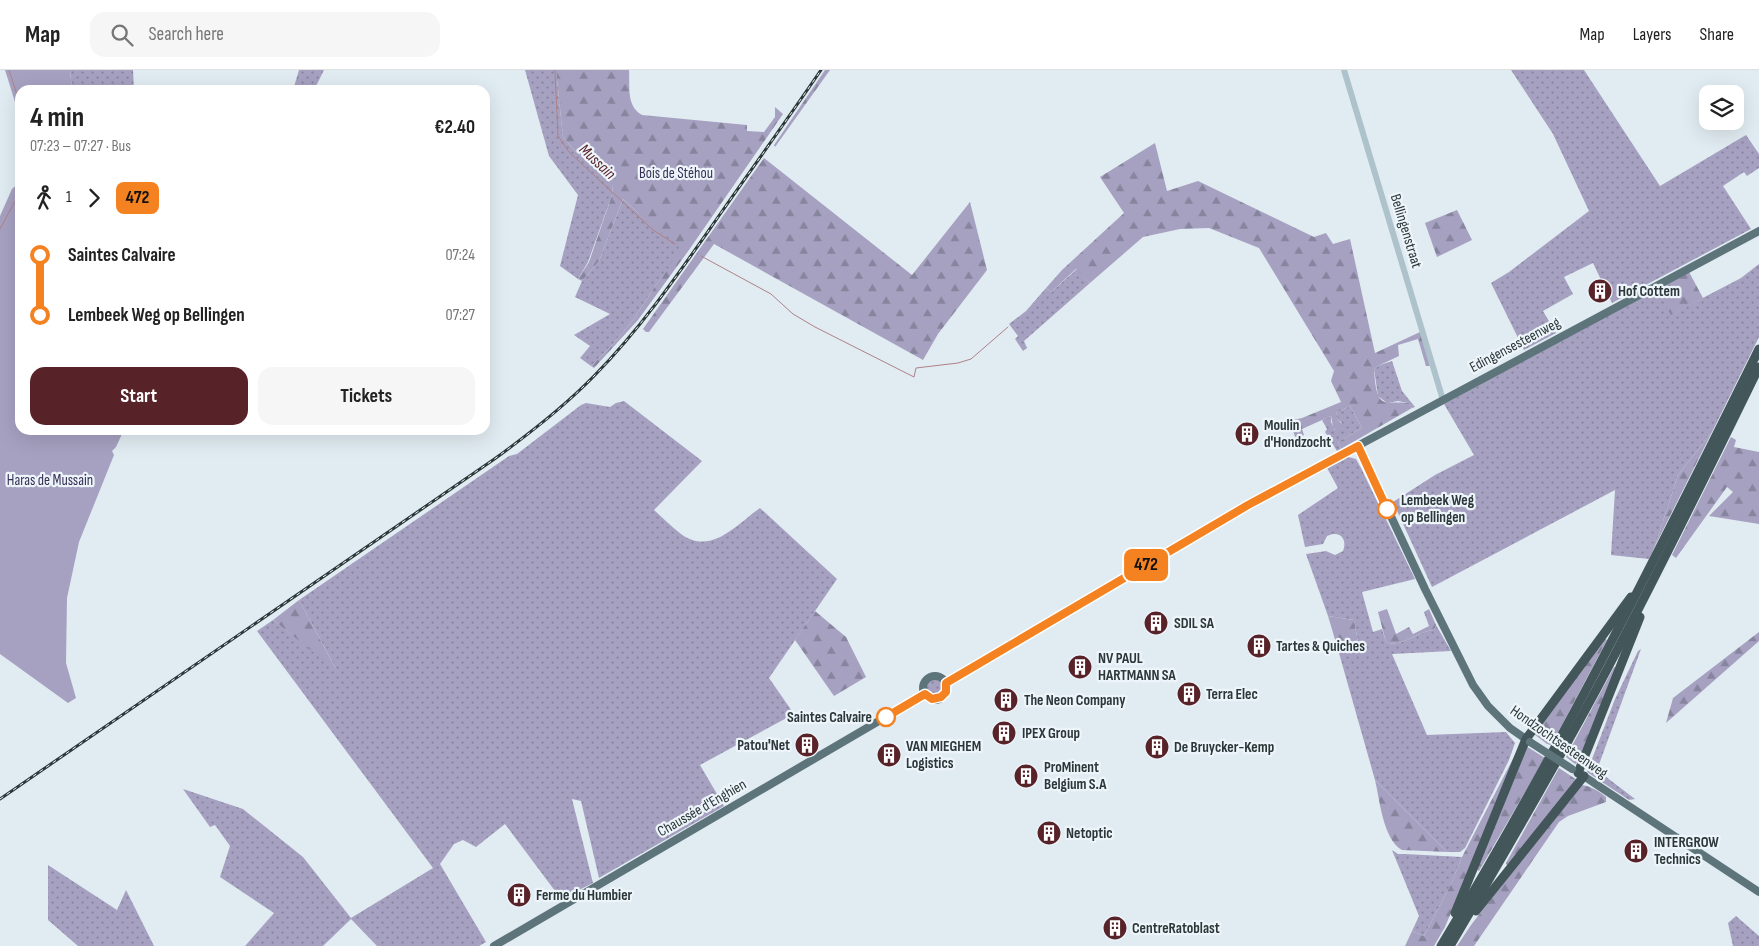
<!DOCTYPE html>
<meta charset="utf-8">
<style>
body{margin:0;font-family:"Sofia Sans Condensed",sans-serif;background:#f6f6f6;color:#222;height:100vh;display:flex;flex-direction:column;font-size:19px;white-space:nowrap}
*{box-sizing:border-box;margin:0}
p{font-size:16px;color:#767676}
.icon{flex:none;width:28px;height:28px;fill:none;stroke:currentColor;stroke-width:2;stroke-linecap:round;stroke-linejoin:round}
.map{position:relative;flex:1;overflow:hidden}
.side{position:absolute;left:15px;top:15px;width:475px;height:350px;display:flex;flex-direction:column;background:#fff;border-radius:15px;box-shadow:0 5px 20px #0002}
.side>*{flex:none}
.badge{padding:0 10px;border-radius:8px;font-size:18px;line-height:32px}
.tools{position:absolute;left:1699px;top:15px;display:grid;gap:10px}
.tools a{display:grid;place-items:center;width:45px;height:45px;border-radius:10px;background:#fff;box-shadow:0 5px 20px #0002;font-size:25px}
.map>.badge{position:absolute;translate:-50% -50%;box-shadow:0 0 0 2px #fff}
.legs{display:flex;align-items:center;gap:8px;height:55px;padding:0 15px;font-size:16px}
.legs p{margin-inline-start:auto}
.overview{display:flex;align-items:center;justify-content:space-between;height:85px;padding:0 15px}
h1{font-size:28px;font-weight:700;line-height:38px}
.primary-button{display:flex;gap:10px;margin-top:auto;padding:10px 15px}
.primary-button a{flex:1;height:58px;border-radius:15px;background:#582229;color:#fff;font-size:20px;font-weight:700;line-height:58px;text-align:center}
.primary-button a+a{background:#f6f6f6;color:#222}
ul{padding:0 15px;list-style:none}
li{display:flex;align-items:center;gap:18px;height:60px;font-size:19px}
li i{display:grid;place-items:center;width:8px;height:100%;margin:0 6px;background:currentColor}
li i::after{content:'';width:12px;height:12px;margin:-6px;border:4px solid;border-radius:50%;background:#fff}
li p{margin-inline-start:auto}
li:first-child i{background:linear-gradient(#0000 50%,currentColor 0)}
li:last-child i{background:linear-gradient(currentColor 50%,#0000 0)}
header{display:flex;align-items:center;gap:30px;box-sizing:border-box;height:70px;padding:0 25px;background:#fff;border-bottom:1px solid #e0e0e0}
header strong{font-size:24px}
nav{display:flex;gap:28px;margin-inline-start:auto;font-size:18px}
.search{width:350px;height:45px;background:#f6f6f6;display:flex;align-items:center;gap:12px;box-sizing:border-box;padding:0 18px;border-radius:15px;color:#767676;font-size:19px}
.map>svg:first-child{display:block}
.grass{fill:url(#grass-dots)}
.forest{fill:url(#forest-firs)}
.garden{fill:#a6a1c1}
.lines{fill:none;stroke-linecap:round;stroke-linejoin:round}
.stream{stroke:#ae8187;stroke-width:1}
.minor{stroke:#adc2ca;stroke-width:6}
.major{stroke:#5d757a;stroke-width:8}
.highway{stroke:#435659;stroke-width:9}
.rail-casing{stroke:#2b3739;stroke-width:3}
.rail{stroke:#edf5fa;stroke-width:1;stroke-dasharray:4;stroke-linecap:butt}
.major-bridge{stroke:#5d757a;stroke-width:8}
.line-1-casing{stroke:#fff;stroke-width:11}
.line-1{stroke:#f58220;stroke-width:8}
.stop-1-dot{fill:#fff;stroke:#f58220;stroke-width:2.5}
.labels{text-anchor:middle;dominant-baseline:central;stroke-width:4.5;stroke-linejoin:round;paint-order:stroke}
.park-label{font-size:15px;fill:#373056;stroke:#edf5fa}
.street-label{font-size:15px;fill:#2b3739;stroke:#edf5fa}
.poi-label{font-size:15px;font-weight:bold;fill:#2b3739;stroke:#edf5fa;text-anchor:start}
.stop-label{font-size:15px;font-weight:bold;fill:#2b3739;stroke:#edf5fa;text-anchor:start}
.water-label{font-size:16px;font-style:italic;fill:#582229;stroke:#edf5fa}
</style>
<header>
<strong>Map</strong>
<div class="search"><svg class="icon" aria-label="search" viewBox="0 0 24 24"><circle cx="10" cy="10" r="6"/><path d="M15 15l6 6"/></svg>Search here</div>
<nav><a>Map</a><a>Layers</a><a>Share</a></nav>
</header>
<div class="map">
<svg width="1759" height="876" viewBox="0 0 1759 876">
<defs>
<pattern id="grass-dots" width="8" height="8" patternUnits="userSpaceOnUse" patternTransform="scale(1.25)"><rect width="8" height="8" fill="#a6a1c1"/><path d="M2 2h.1M6 6h.1" fill="none" stroke="#87849e" stroke-width="1.8" stroke-linecap="round"/></pattern>
<pattern id="forest-firs" width="22" height="20" patternUnits="userSpaceOnUse" patternTransform="scale(1.25)"><rect width="22" height="20" fill="#a6a1c1"/><path d="M5 1l3.5 6h-7zM16 11l3.5 6h-7z" fill="#87849e"/></pattern>
</defs>
<rect width="100%" height="100%" fill="#e1ecf2"/>
<g class="grass">
<polygon points="70,0 133,0 134,20 72,20"/>
<polygon points="299,0 324,0 314,20 293,20"/>
<polygon points="525,0 556,0 563,67 576,82 599,99 613,114 612,125 588,192 578,209 560,196 578,125 549,86"/>
<polygon points="1511,0 1584,0 1660,116 1746,65 1759,84 1759,98 1747,106 1744,102 1723,116 1751,159 1612,233 1593,193 1564,207 1573,224 1543,241 1556,263 1524,280 1491,213 1509,202 1589,141 1553,64"/>
<path d="M623,129c19,18 38,34 62,47l-31,42 -21,32 -21,25 -21,21 -11,-8 10,-12 -16,-11 36,-21 -35,-17 7,-16 17,-20z"/>
<polygon points="1759,194 1759,267 1712,362 1678,405 1655,476 1649,489 1611,485 1615,420 1432,517 1393,432 1435,405 1474,385 1444,334 1657,219 1672,244 1741,208"/>
<polygon points="1077,199 1090,213 1024,271 1027,278 1023,281 1015,269 1018,266 1009,254 1026,241 1046,218 1051,222"/>
<polygon points="1392,291 1402,321 1415,337 1412,338 1409,333 1398,331 1387,333 1378,326 1374,299 1380,295"/>
<path d="M624,331l78,60 -48,49c9,8 18,17 27,24 30,22 55,-9 79,-26l77,71 -68,99 25,36 -94,51 24,41 -125,72 -18,-77 -9,-2 21,84 -32,16 -56,-75 -29,23 -13,-7 -9,4 -14,20 46,78 -7,4h-102l-26,-27 -28,27h-78l29,-33 -54,-36 10,-31 -15,-21 -5,2 -27,-38 60,20 60,48 48,61 82,-50 -176,-237 16,-11 63,49 -37,-69 210,-144 8,-2 64,-49 5,-2 24,4 6,-4z"/>
<polygon points="1350,336 1362,358 1338,372 1341,379 1337,381 1325,362 1327,359 1322,350 1331,346 1331,352 1335,360 1342,353 1338,350 1336,343"/>
<path d="M1348,387l8,2 5,9 54,111 -53,13 11,40 9,-3 4,13c15,7 31,-11 48,-12l2,-5 15,26 -59,3 35,81 79,-3 9,11 -6,17 -44,88 -5,4h-13l-72,-72 -36,-127h21l-6,-33 -26,-4 -22,-62 20,-3 9,4 8,-4c5,-13 -4,-21 -16,-15l-4,8 -18,3 -7,-32 40,-27 -11,-20z"/>
<polygon points="1641,579 1597,700 1635,729 1629,730 1587,702 1615,629 1638,581"/>
<circle cx="935" cy="618" r="9"/>
<polygon points="1392,780 1398,784 1405,784 1462,787 1451,814 1424,866 1412,861 1419,846"/>
<polygon points="48,795 117,840 126,820 154,876 78,876 48,850"/>
<polygon points="1736,846 1759,866 1759,876 1733,876 1728,853"/>
</g>
<g class="forest">
<path d="M556,0h73c1,17 -3,36 13,45l105,10v6l17,1 11,-15v-10l8,7 -94,136 -51,70 -44,48 -3,-2 21,-21 21,-25 21,-32 30,-42 -18,-10 -18,-14 -25,-23 -24,62 -17,20 -4,-2 11,-17 23,-67 1,-10 -14,-16 -23,-17 -13,-15z"/>
<polygon points="825,0 830,0 775,77 774,75"/>
<path d="M1155,73l12,48 31,-10 116,56 12,-4 7,11 17,-5 25,114 45,-21 10,34h-4l-8,-27 -20,6 1,11 -19,9 -6,4c1,10 1,30 11,33 5,1 17,0 24,1l3,5 -71,41 -3,-7 24,-14 -12,-22 -14,7 2,7 5,5v4l-6,3 -4,-5 -2,-11 -29,13 2,6 -8,4 -7,-18 13,-3 39,-16 -10,-21 3,-10 -75,-123 -50,-20 -29,1 -37,8 -53,46 -14,-14 -25,23 -5,-4 16,-18 62,-57 -24,-36z"/>
<polygon points="764,88 912,205 970,132 987,200 938,264 923,290 714,174 649,262 646,262 643,259"/>
<polygon points="1457,140 1472,170 1437,187 1425,153"/>
<polygon points="1689,202 1703,228 1671,245 1657,219"/>
<polygon points="1712,362 1655,476 1678,405"/>
<polygon points="1731,367 1736,370 1734,377 1759,382 1759,454 1709,446 1733,422 1727,417 1676,488 1672,485"/>
<polygon points="299,530 337,601 273,550"/>
<path d="M1387,539l9,25 13,-7 4,7 16,-8 -5,-14 5,-3 7,16 -2,5c-17,1 -33,19 -48,12l-8,-30z"/>
<polygon points="815,541 846,567 866,607 834,626 795,570"/>
<polygon points="1328,546 1354,550 1360,583 1339,583"/>
<polygon points="1759,562 1759,571 1666,653 1673,628"/>
<polygon points="1604,568 1607,570 1554,670 1551,675 1547,674 1534,664"/>
<polygon points="1614,597 1617,598 1577,693 1575,694 1566,687"/>
<polygon points="1526,676 1545,688 1479,801 1476,799"/>
<polygon points="1517,681 1519,682 1445,857 1434,876 1405,876 1412,861 1424,866 1451,814 1462,787"/>
<polygon points="1559,698 1577,710 1508,797 1506,793"/>
<path d="M1375,710l72,72 -45,-2c-19,-11 -22,-49 -27,-70z"/>
<path d="M1580,715c9,0 19,6 26,12v5l-38,14 -9,6 -85,124h-17l14,-21z"/>
</g>
<g class="garden">
<polygon points="5,0 70,0 72,20 20,20 20,48"/>
<polygon points="20,112 20,360 111,360 119,364 122,364 116,377 112,381 114,385 79,472 67,528 66,593 76,628 68,633 0,584 0,146 12,119"/>
</g>
<g class="lines">
<g class="stream">
<polyline points="9,0 20,34"/>
<polyline points="555,0 558,66 569,82 653,160 675,174"/>
<polyline points="0,159 20,122"/>
<polyline points="701,186 771,224 793,244 815,257 914,307 916,298 958,293 971,289 1008,257"/>
</g>
<polyline class="minor" points="1344,0 1443,330"/>
<g class="major">
<polyline points="1358,376 1425,519 1473,615 1488,636 1510,658 1530,672"/>
<circle cx="935" cy="618" r="12"/>
<polyline points="946,613 1247,435 1759,161"/>
<polyline points="1579,703 1759,822"/>
<polyline points="494,876 925,624"/>
</g>
<g class="highway">
<polyline points="1578,703 1640,547"/>
<polyline points="1476,841 1584,706"/>
<polyline points="1455,843 1526,669 1631,527"/>
<path d="M1441,876c117,-193 218,-394 318,-597"/>
<path d="M1450,876c50,-85 99,-169 146,-256 57,-106 110,-215 163,-323"/>
</g>
<defs>
<path id="rail" d="M0,729l493,-339c36,-26 71,-53 102,-85 49,-50 88,-108 128,-165 33,-47 66,-93 98,-140"/>
</defs>
<use href="#rail" class="rail-casing"/>
<use href="#rail" class="rail"/>
<polyline class="major-bridge" points="1530,672 1572,699"/>
</g>
<g class="lines">
<defs>
<polyline id="line-1" points="886,647 925,624 932,629 941,627 946,622 946,613 1248,435 1358,376 1387,439"/>
</defs>
<use href="#line-1" class="line-1-casing"/>
<use href="#line-1" class="line-1"/>
</g>
<defs>
<symbol id="building-disc" viewBox="-11 -11 22 22"><circle r="9.5" fill="#582229" stroke="#edf5fa"/><path d="M-4-6H4V6H1V3H-1V6H-4ZM-2.5-4.3h1.7v1.8h-1.7ZM.8-4.3h1.7v1.8H.8ZM-2.5-1h1.7V.8h-1.7ZM.8-1h1.7V.8H.8Z" fill="#fff"/></symbol>
</defs>
<g fill-rule="evenodd">
<use href="#building-disc" x="1586" y="207" width="28" height="28"/>
<use href="#building-disc" x="1233" y="350" width="28" height="28"/>
<use href="#building-disc" x="1142" y="539" width="28" height="28"/>
<use href="#building-disc" x="1245" y="562" width="28" height="28"/>
<use href="#building-disc" x="1066" y="583" width="28" height="28"/>
<use href="#building-disc" x="1175" y="610" width="28" height="28"/>
<use href="#building-disc" x="992" y="616" width="28" height="28"/>
<use href="#building-disc" x="990" y="649" width="28" height="28"/>
<use href="#building-disc" x="793" y="661" width="28" height="28"/>
<use href="#building-disc" x="1143" y="663" width="28" height="28"/>
<use href="#building-disc" x="875" y="671" width="28" height="28"/>
<use href="#building-disc" x="1012" y="692" width="28" height="28"/>
<use href="#building-disc" x="1035" y="749" width="28" height="28"/>
<use href="#building-disc" x="1622" y="767" width="28" height="28"/>
<use href="#building-disc" x="505" y="811" width="28" height="28"/>
<use href="#building-disc" x="1101" y="844" width="28" height="28"/>
</g>
<g class="stop-1-dot">
<circle cx="1387" cy="439" r="9"/>
<circle cx="886" cy="647" r="9"/>
</g>
<g class="labels">
<g class="park-label">
<text x="676" y="103">Bois de Stéhou</text>
<text x="50" y="410">Haras de Mussain</text>
</g>
<g class="street-label">
<text transform="translate(1406 161) rotate(73)">Bellingenstraat</text>
<text transform="translate(1515 275) rotate(-28)">Edingensesteenweg</text>
<text transform="translate(1559 672) rotate(35)">Hondzochtsesteenweg</text>
<text transform="translate(702 738) rotate(-30)">Chaussée d'Enghien</text>
</g>
<g class="poi-label">
<text x="1618" y="221">Hof Cottem</text>
<text x="1264" y="355">Moulin<tspan x="1264" dy="17">d'Hondzocht</tspan></text>
<text x="1174" y="553">SDIL SA</text>
<text x="1276" y="576">Tartes &amp; Quiches</text>
<text x="1098" y="588">NV PAUL<tspan x="1098" dy="17">HARTMANN SA</tspan></text>
<text x="1206" y="624">Terra Elec</text>
<text x="1024" y="630">The Neon Company</text>
<text x="1022" y="663">IPEX Group</text>
<text x="790" y="675" text-anchor="end">Patou'Net</text>
<text x="906" y="676">VAN MIEGHEM<tspan x="906" dy="17">Logistics</tspan></text>
<text x="1174" y="677">De Bruycker-Kemp</text>
<text x="1044" y="697">ProMinent<tspan x="1044" dy="17">Belgium S.A</tspan></text>
<text x="1066" y="763">Netoptic</text>
<text x="1654" y="772">INTERGROW<tspan x="1654" dy="17">Technics</tspan></text>
<text x="536" y="825">Ferme du Humbier</text>
<text x="1132" y="858">CentreRatoblast</text>
</g>
<g class="stop-label">
<text x="1401" y="430">Lembeek Weg<tspan x="1401" dy="17">op Bellingen</tspan></text>
<text x="872" y="647" text-anchor="end">Saintes Calvaire</text>
</g>
<g class="water-label">
<text transform="translate(597 92) rotate(43)">Mussain</text>
</g>
</g>
</svg>
<div class="tools">
<a><svg class="icon" aria-label="layers" viewBox="0 0 24 24"><path d="M12 4l9 5-9 5-9-5zM3 14l9 5 9-5"/></svg></a>
</div>
<b class="badge" style="left:1146px;top:495px;background:#f58220;color:#111">472</b>
<section class="side">
<div class="overview"><div><h1>4 min</h1><p>07:23 – 07:27 · Bus</p></div><b>€2.40</b></div>
<div class="legs"><svg class="icon" aria-label="walk" viewBox="0 0 24 24"><circle cx="13" cy="4" r="2"/><path d="M13 8l-2 6 4 7M11 14l-3 7M7 12l3-4h3l4 4"/></svg>1<svg class="icon" aria-label="forward" viewBox="0 0 24 24"><path d="M9 5l7 7-7 7"/></svg><b class="badge" style="background:#f58220;color:#111">472</b></div>
<ul>
<li><i style="color:#f58220"></i><b>Saintes Calvaire</b><p>07:24</p></li>
<li><i style="color:#f58220"></i><b>Lembeek Weg op Bellingen</b><p>07:27</p></li>
</ul>
<div class="primary-button"><a>Start</a><a>Tickets</a></div>
</section>
</div>
